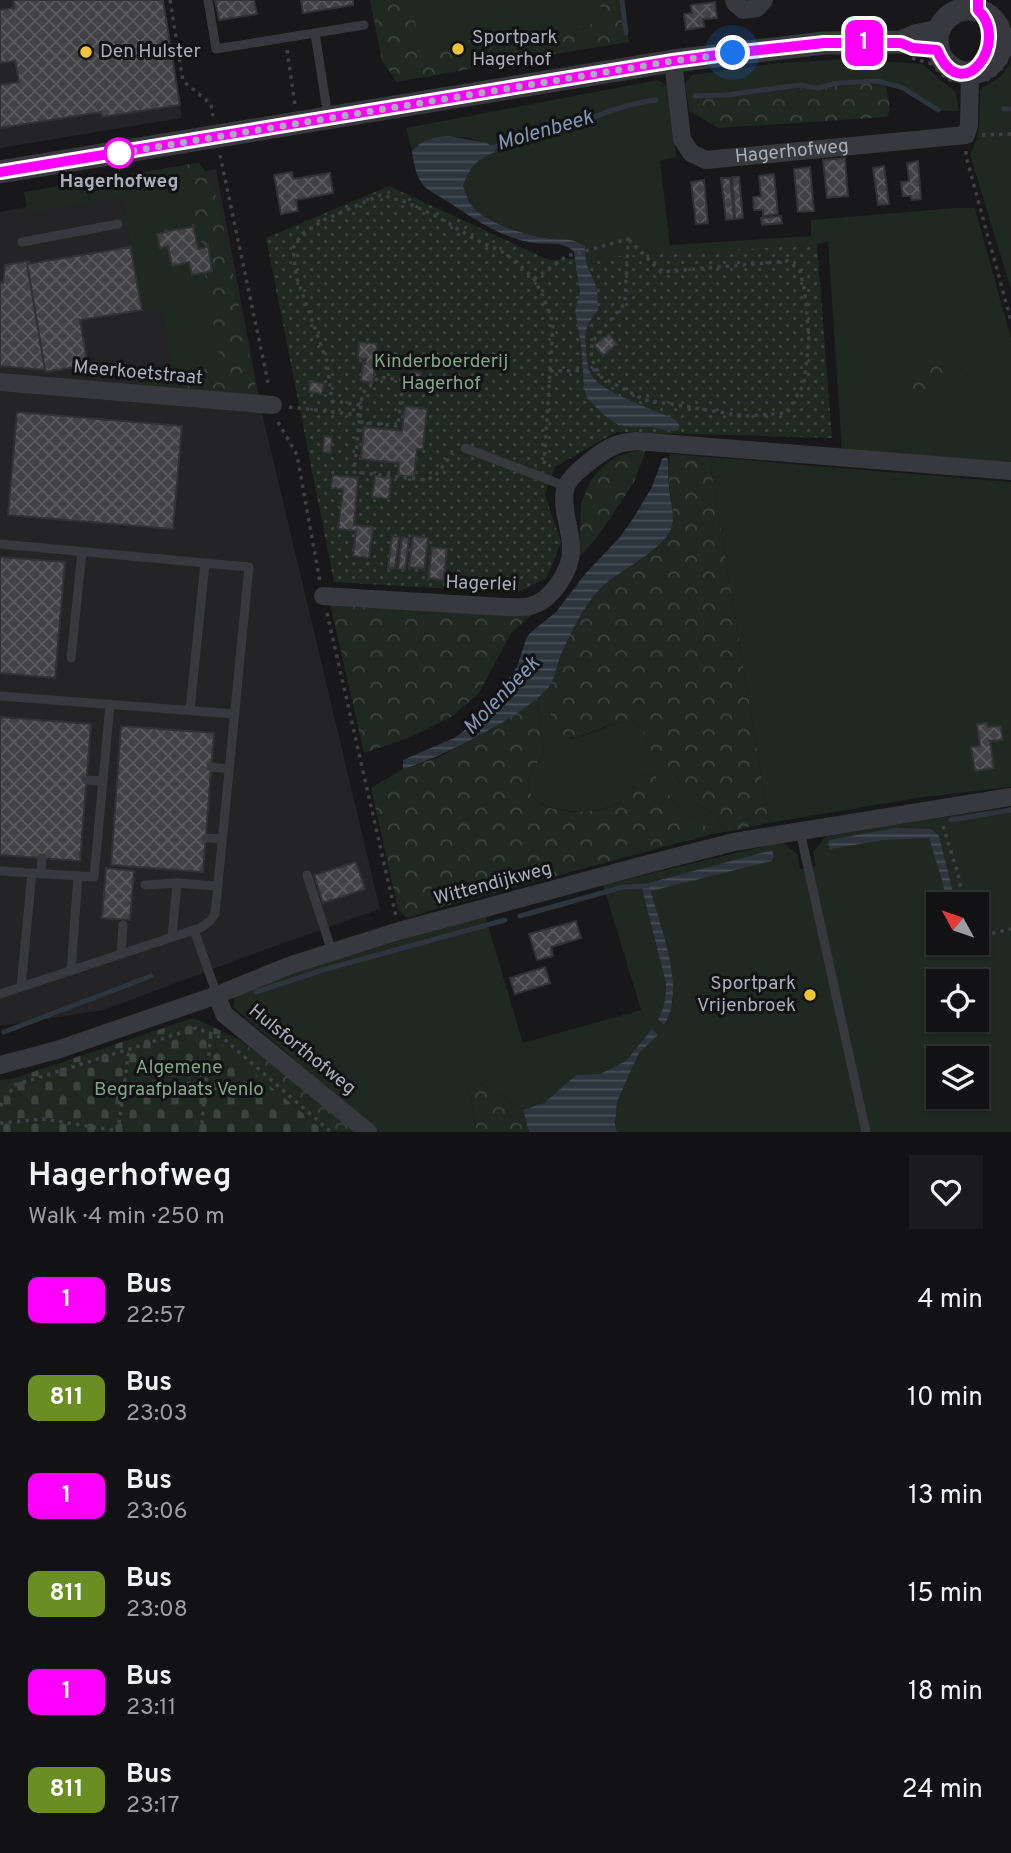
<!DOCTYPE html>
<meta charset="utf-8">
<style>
body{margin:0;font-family:Overpass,sans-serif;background:#1b1a1c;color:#f1f3f6;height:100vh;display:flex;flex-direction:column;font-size:26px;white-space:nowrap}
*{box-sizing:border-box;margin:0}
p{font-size:23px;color:#9c9da0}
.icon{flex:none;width:38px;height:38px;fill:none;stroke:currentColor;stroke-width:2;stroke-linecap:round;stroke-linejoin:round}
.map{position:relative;height:1132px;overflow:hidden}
.details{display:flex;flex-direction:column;background:#121113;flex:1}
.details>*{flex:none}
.badge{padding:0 14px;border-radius:10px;font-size:24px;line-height:46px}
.needle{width:46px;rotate:310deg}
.tools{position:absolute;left:926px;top:892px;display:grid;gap:14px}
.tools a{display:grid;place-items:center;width:63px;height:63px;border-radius:0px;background:#121113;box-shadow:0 2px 5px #0004,0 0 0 2px #313133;font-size:35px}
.you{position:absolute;width:35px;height:35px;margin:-18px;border:5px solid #fff;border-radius:50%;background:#1a73e8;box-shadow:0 0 0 10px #1a73e833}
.map>.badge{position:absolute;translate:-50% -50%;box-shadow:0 0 0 4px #fff}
.round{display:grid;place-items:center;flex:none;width:74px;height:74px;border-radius:0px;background:#1b1a1c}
.head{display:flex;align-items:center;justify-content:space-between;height:119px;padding:0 28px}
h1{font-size:33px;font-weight:600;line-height:52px}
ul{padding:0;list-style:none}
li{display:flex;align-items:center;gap:21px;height:98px;padding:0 28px}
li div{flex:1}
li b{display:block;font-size:26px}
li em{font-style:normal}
li .badge{min-width:77px;font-weight:700;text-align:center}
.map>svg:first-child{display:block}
.built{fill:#242326}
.green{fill:#1f2821;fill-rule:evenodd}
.forest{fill:url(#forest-crowns)}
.cemetery{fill:url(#cemetery-stones)}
.park{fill:url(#park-dots)}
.water{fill:url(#water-rules)}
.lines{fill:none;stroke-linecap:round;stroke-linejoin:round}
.stream{stroke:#2d353e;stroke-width:5}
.building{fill:url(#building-cross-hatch);stroke:#323135;stroke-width:2}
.path{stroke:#3e4045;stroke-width:3.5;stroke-dasharray:3.5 5;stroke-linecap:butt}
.service{stroke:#38393e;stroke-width:9}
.minor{stroke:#38393e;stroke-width:18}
.tertiary{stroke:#38393e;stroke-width:23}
.line-casing{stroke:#fff;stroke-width:16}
.line{stroke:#f0f;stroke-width:10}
.walk{stroke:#a9adb9;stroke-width:7;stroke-dasharray:0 12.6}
.poi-dot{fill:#f3c536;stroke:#121214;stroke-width:2.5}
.stop-dot{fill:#fff;stroke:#f0f;stroke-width:3.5}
.labels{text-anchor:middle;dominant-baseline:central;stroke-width:6;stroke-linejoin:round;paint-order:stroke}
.poi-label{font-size:19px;fill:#a9adb9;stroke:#121214;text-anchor:start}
.street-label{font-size:19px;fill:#a9adb9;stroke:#121214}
.stop-label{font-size:19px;font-weight:bold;fill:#a9adb9;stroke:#121214}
.park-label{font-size:19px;fill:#80a486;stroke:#121214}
.water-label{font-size:21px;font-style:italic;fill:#8197b4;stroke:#121214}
</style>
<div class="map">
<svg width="1011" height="1132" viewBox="0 0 1011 1132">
<defs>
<pattern id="forest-crowns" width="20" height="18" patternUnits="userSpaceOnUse" patternTransform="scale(1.75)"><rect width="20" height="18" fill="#1f2821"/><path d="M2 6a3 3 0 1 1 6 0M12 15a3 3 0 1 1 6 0" fill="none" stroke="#3d443f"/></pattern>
<pattern id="cemetery-stones" width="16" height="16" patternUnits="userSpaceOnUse" patternTransform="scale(1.75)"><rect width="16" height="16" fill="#1f2821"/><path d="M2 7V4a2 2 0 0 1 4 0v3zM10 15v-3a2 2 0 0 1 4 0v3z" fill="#3d443f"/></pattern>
<pattern id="park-dots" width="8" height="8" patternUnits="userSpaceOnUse" patternTransform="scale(1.75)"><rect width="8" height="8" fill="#1f2821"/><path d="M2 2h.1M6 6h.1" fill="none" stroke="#3d443f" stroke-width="1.8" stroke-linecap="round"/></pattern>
<pattern id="water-rules" width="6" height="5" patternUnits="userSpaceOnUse" patternTransform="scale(1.75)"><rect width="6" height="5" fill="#2d353e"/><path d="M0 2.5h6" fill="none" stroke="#495058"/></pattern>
<pattern id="building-cross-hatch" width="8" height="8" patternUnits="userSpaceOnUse" patternTransform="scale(1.75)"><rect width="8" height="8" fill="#424246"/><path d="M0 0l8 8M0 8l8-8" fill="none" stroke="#5a5b5f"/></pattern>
</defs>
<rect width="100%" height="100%" fill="#181719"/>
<g class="built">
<polygon points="0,0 163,0 182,118 0,148"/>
<polygon points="216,169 262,413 380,909 264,950 104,1010 0,1026 0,212"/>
</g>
<g class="green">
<polygon points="399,0 611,0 615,30 408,68"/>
<path d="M848,59l74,5c7,4 11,10 17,15 18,15 16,6 20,32h-24l-14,-11 -28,-14 -20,-5 -155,16 -14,-2 -17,1 -2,-12 7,-9 87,-12z"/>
<path d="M1011,63v226l-41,-134c11,-19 10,-44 10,-65 5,-5 9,-6 15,-10 7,-4 12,-11 16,-17z"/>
<path d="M658,80l11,7 7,70 -16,4 10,84 141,-9v-16l143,-12h21l36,130v126l-169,-12 -14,-211 -37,12 -205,10 -1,-17c-14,-8 -17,-5 -32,-7 -24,-3 -70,-15 -84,-37 -2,-5 -4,-11 -6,-16 8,-21 12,-26 33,-35 -17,-18 -68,-20 -84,0l-6,-23z"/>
<polygon points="184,165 202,247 208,297 221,363 220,366 201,370 188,378 187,389 135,384 139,377 172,371 163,311 139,313 123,197 27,214 24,192"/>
<polygon points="709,457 1011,482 1011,787 924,797 769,823"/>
<path d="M546,690l2,8 22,41c25,-3 40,-20 66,-17l7,8 3,11 6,11 18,16 21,33 26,15 9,16 -14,2 -13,-14 -12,-4 -6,-5 -27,-37 -14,1c-5,9 -11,20 -19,26 -21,16 -102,17 -92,-24 2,-8 10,-16 15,-23l-7,-55z"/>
<path d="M1011,807v325h-394l-2,-8 2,-22 22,-49 18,-18 -5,-5 -26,31 -26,13 -24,1 -32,28 -21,7 -42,-27 -13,3 9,46h-98l-146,-125 2,-12 77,-28 173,-52 38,128 118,-33 -38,-125 179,-43 16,13 2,14 16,-3 -3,-14 14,-17zM772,851l2,5 -2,5 -121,29 22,112 -15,17c7,-12 8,-22 8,-36l-25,-98zM938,905h38v38h-38zM938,982h38v38h-38zM938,1059h38v38h-38z"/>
</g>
<g class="forest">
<polygon points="370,0 411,0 419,43 425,46 590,25 598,22 602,19 600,0 623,0 629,42 548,55 397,82 382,61"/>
<polygon points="873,81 886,84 890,109 887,117 718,128 689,111 687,96 704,95 718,97"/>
<polygon points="199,163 209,176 219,205 255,385 254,391 250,396 187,389 190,373 220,366 221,363 208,297 202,247 184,165"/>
<polygon points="978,360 914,410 909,392 907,362"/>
<polygon points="647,448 634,482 599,535 579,558 581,503 591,480 604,465 618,456"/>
<path d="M670,454l39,3 60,366 -43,9 -9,-16 -26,-15 -21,-33 -18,-16 -6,-11 -3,-11 -7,-8c-47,-5 -77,55 -90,-32 8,-10 10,-23 15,-34 10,-23 21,-47 37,-65 17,-19 65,-40 73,-62 7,-19 -8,-52 -1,-75z"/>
<polygon points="330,604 355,604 504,616 519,616 534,613 511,633 479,693 453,716 411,737 364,753"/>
<path d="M537,699l7,55c-5,7 -13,15 -15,23 -10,42 71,40 92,24 8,-6 14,-17 19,-26l14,-1 27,37 6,5 12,4 13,14 -274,74 -31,10 -9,-9 -27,-121 32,-19 12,-3 26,-10 40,-22z"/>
<polygon points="223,1034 239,1039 336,1113 358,1132 325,1132 220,1044 220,1038"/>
<polygon points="481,1083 523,1110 529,1132 477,1132 468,1086"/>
</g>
<polygon class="cemetery" points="193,1018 239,1039 223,1034 220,1038 220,1044 325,1132 0,1132 0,1080 15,1078"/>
<polygon class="park" points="389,186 549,260 817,245 832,438 616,432 555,467 545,495 561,542 547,578 516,593 334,582 266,238"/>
<g class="water">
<path d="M449,136l38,7 10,8c-21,9 -26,14 -34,35 2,5 4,11 6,16 14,22 60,34 84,37 14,1 19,-1 32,7l1,17 11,25 1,22c-12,14 -14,21 -12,40 1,8 1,19 6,26 12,18 62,33 82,43l6,7 -3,5h-9l-15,-4h-21l-14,-2 -14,-10 -17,-17 -3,-10 -3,-43 -6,-34 5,-19 -6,-40c-9,-11 -27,-7 -40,-9 -33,-5 -60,-24 -87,-42 -7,-4 -17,-9 -23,-15 -9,-10 -10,-23 -12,-35 10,-12 23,-14 37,-15z"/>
<path d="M666,457l2,3c0,9 0,18 1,27 1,12 7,30 2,42 -8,22 -56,43 -73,62 -16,18 -27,42 -37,64 -4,10 -6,21 -11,30 -15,25 -117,77 -147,84v-9l51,-22 15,-11 19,-20 29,-40 9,-28 4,-6 26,-21 30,-39 34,-36 12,-17 20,-33 10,-28z"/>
<polygon points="896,828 931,829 939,836 956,905 947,905 942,880 929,838 883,840 830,849 828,844 829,840"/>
<path d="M772,850l2,6 -2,5 -121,30c9,38 36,97 13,134l-6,-6c7,-12 8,-22 8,-36l-25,-98z"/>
<polygon points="652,1029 658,1035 639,1053 617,1102 615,1124 617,1132 529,1132 523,1110 544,1103 576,1075 600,1074 626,1061"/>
</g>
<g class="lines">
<g class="stream">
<polyline points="622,0 626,33"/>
<polyline points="695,96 726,95 800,85 818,88 837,83 877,81 901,87 938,110"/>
<polyline points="1003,109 1011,109"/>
<path d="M488,148c14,-3 29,-4 43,-8 42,-11 80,-35 125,-40"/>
<polyline points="951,820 1011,810"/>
<polyline points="520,916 623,887 647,886"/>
<polyline points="256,992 326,969 505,920"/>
<polyline points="4,1032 151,976"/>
</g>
</g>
<g class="building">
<polygon points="13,0 163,0 180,105 102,117 101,112 0,128 0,85 19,82 15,61 0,63 0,10 14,8"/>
<polygon points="215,0 254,0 257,14 219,20"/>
<polygon points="301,0 353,0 353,5 303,13"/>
<polygon points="715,2 717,18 703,19 704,27 686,30 684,14 692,13 691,5"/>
<polygon points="845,158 848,196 827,198 823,160"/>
<polygon points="918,161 921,199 912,200 911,196 903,196 901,182 909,181 907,163"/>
<polygon points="884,166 889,204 878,205 873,168"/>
<polygon points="810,167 814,211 798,212 794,169"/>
<polygon points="292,172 293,179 330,173 333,193 296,200 298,211 281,214 274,175"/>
<polygon points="774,174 778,214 763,216 763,210 754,210 753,197 761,196 759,176"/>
<polygon points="732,177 739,177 743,218 735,219"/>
<polygon points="721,178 730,178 734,219 726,220"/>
<polygon points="704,180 708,223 696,224 691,182"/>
<polygon points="781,216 782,223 762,225 761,218"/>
<polygon points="193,224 198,249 207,247 208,245 212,271 192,275 189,262 172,266 168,246 160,248 157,234 166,232 165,229 167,231 193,227"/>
<polygon points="130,245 142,310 80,320 88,366 86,365 45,372 27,264 131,247"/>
<polygon points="29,261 29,264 27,264 45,370 0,366 0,282 3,283 5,265"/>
<polygon points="609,334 617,344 603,356 594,345"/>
<polygon points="359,342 377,344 373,383 361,381 363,363 365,364 366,359 358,358"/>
<polygon points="410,372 421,373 420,384 408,383"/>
<polygon points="310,382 324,383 322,394 309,392"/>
<polygon points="405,406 427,409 423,449 417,449 414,477 398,475 399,463 361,459 364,427 402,431"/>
<polygon points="17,412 182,426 173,529 8,515"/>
<polygon points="324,436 332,437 331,453 323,452"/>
<polygon points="333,475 358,478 354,525 373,527 369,558 353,556 356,531 338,529 343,489 331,488"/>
<polygon points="375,476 391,478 389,499 372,497"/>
<polygon points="392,536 399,537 395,568 388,568"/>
<polygon points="413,536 428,538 424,571 424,569 411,567 409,570"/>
<polygon points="402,537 409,538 405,570 398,569"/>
<polygon points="432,547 447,549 443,583 442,580 430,578 428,581"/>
<polygon points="0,557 65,562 55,678 0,673"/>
<polygon points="0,717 91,724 80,861 0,855"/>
<polygon points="987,723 988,727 1001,726 1003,740 990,741 994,768 975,771 971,747 980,746 977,724"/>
<polygon points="121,726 214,733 203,872 111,865"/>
<polygon points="356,862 365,889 323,903 314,875"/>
<polygon points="106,868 134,871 130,920 102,918"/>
<polygon points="576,921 581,938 551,947 553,956 537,960 529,934"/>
<polygon points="545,967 550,983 515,994 510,978"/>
</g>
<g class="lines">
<g class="path">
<polyline points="170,0 183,81 211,104 213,116"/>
<polyline points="995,8 1006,20 1011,36"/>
<polyline points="287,50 295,105"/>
<path d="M927,54c6,13 14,22 28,28"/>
<polyline points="912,58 932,64"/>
<path d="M986,80c14,-7 23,-18 25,-33"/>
<polyline points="982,135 1011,134"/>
<polyline points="966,151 966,156 1011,321"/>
<polyline points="220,155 269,387"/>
<polyline points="534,279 567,256 628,239 625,303 592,342 591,358 601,377 645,400 745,416 787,413 804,384 809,340 805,292 800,271 788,261 661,272 628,239"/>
<polyline points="550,371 597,370"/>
<polyline points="360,405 332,401 327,362 296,276 293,248 302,234 324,220 381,195 403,201 438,217 476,240 503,252 518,263 534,279 543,296 553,324 544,465"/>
<polyline points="289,407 360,415 354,472 426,480 435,476 453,453"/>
<polyline points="278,422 297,455 320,582"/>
<polyline points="360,422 398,426 403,380 379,377 362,394 360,415"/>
<polyline points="327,613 396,916"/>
<polyline points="943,826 958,874 964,905"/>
<polyline points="976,931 986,935 1011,929"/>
<polyline points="0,1106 15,1085 196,1028 224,1039 331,1132"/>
<polyline points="0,1123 43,1119 124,1132"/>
<polyline points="118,1132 129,1049"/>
<polyline points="201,1132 211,1033"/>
</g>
<g class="service">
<polyline points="208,0 216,49 364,25"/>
<polyline points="315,33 328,117"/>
<polyline points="22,242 118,224"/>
<polyline points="465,448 565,486"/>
<polyline points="0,544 249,567 215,914 210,921 200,928 0,994"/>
<polyline points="71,658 82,552"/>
<polyline points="0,696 235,714"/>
<polyline points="190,710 205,563"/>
<polyline points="211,767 229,769"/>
<polyline points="86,780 103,781"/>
<polyline points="800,831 866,1132"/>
<polyline points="206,838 222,839"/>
<polyline points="0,871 94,877 110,704"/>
<polyline points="41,874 42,858"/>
<polyline points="307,875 332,952"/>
<polyline points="145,885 177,883 217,886"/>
<polyline points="194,930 217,995"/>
<polyline points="172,937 177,883"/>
<polyline points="121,954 123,925"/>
<polyline points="71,971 78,876"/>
<polyline points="21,987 32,873"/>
</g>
<g class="minor">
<polyline points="734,0 735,3 743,10 757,8 764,0"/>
<polyline points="962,0 962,10"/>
<polyline points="978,0 978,10"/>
<path id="s1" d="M673,61l9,78 9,14 15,7 260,-25 3,-10 1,-51"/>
<polyline points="0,382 273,405"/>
<path d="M323,596l181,11c8,0 18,1 26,-1 22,-5 42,-37 41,-58 0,-19 -10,-39 -6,-58 2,-14 38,-40 51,-45 6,-3 15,-3 21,-4l374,30"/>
<polyline points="217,995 224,1014 368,1132"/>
<polyline points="0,1065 57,1050 217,995 291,965 399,931 644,865 734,842 1011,797"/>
</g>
<g class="tertiary">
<circle cx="969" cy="41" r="32"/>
<polyline points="0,172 673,61 824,43 901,42 915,36 938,31"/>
</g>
</g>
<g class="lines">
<defs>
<path id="line" d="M0,172l673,-111 60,-8 91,-10h77l12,5 24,2c25,60 74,-9 41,-40v-10"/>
</defs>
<use href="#line" class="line-casing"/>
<use href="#line" class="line"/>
<polyline class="walk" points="119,153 114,154 673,61 733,53"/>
</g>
<g class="poi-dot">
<circle cx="458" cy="49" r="7"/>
<circle cx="86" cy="52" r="7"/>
<circle cx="810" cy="995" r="7"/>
</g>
<circle class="stop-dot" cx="119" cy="153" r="14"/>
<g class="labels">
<g class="poi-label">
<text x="472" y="38">Sportpark<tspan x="472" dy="22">Hagerhof</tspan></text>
<text x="100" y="52">Den Hulster</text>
<text x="796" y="984" text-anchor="end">Sportpark<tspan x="796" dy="22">Vrijenbroek</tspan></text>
</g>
<g class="street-label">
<text stroke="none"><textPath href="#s1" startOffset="198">Hagerhofweg</textPath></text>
<text transform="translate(138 373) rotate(5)">Meerkoetstraat</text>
<text transform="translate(481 584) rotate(2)">Hagerlei</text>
<text transform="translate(493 884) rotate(-15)">Wittendijkweg</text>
<text transform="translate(302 1050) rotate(39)">Hulsforthofweg</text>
</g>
<g class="stop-label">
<text x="119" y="182">Hagerhofweg</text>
</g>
<g class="park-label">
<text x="441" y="362">Kinderboerderij<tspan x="441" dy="22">Hagerhof</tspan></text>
<text x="179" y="1068">Algemene<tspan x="179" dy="22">Begraafplaats Venlo</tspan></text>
</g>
<g class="water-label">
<text transform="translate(545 131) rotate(-16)">Molenbeek</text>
<text transform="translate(502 696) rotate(-46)">Molenbeek</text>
</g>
</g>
</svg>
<div class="tools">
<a><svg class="needle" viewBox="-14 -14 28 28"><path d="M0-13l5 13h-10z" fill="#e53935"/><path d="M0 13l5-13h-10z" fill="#9c9da0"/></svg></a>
<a><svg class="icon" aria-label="locate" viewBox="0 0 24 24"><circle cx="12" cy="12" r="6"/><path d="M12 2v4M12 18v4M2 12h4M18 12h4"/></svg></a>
<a><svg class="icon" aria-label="layers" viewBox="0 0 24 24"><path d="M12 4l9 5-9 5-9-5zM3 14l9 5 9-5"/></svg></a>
</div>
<div class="you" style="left:733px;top:53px"></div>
<b class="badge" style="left:864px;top:43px;background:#f0f;color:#fff">1</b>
</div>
<section class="details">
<div class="head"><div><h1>Hagerhofweg</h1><p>Walk · 4 min · 250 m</p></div><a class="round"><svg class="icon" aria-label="heart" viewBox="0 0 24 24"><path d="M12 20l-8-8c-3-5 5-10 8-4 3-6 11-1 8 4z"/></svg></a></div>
<ul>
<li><span class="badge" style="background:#f0f;color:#fff">1</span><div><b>Bus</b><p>22:57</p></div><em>4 min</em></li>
<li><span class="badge" style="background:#6b8e23;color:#fff">811</span><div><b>Bus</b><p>23:03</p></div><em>10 min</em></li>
<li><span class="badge" style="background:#f0f;color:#fff">1</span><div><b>Bus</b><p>23:06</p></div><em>13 min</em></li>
<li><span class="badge" style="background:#6b8e23;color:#fff">811</span><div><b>Bus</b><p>23:08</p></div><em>15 min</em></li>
<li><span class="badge" style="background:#f0f;color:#fff">1</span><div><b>Bus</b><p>23:11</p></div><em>18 min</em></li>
<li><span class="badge" style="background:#6b8e23;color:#fff">811</span><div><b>Bus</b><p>23:17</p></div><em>24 min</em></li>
</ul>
</section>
